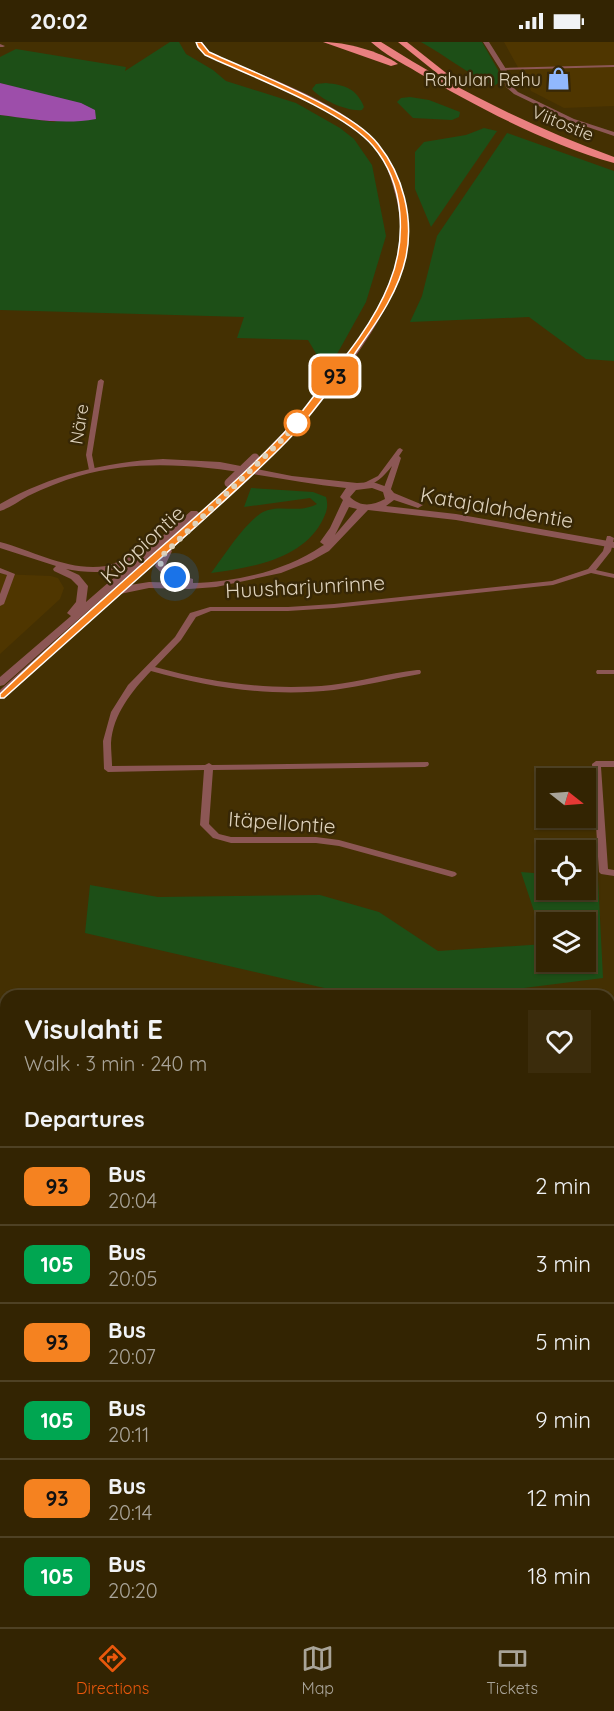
<!DOCTYPE html>
<meta charset="utf-8">
<style>
body{margin:0;font-family:Quicksand,sans-serif;background:#3b2c0c;color:#f1f3f6;height:100vh;display:flex;flex-direction:column;font-size:22px;white-space:nowrap}
*{box-sizing:border-box;margin:0}
p{font-size:20px;color:#a9a499}
.icon{flex:none;width:33px;height:33px;fill:none;stroke:currentColor;stroke-width:2;stroke-linecap:round;stroke-linejoin:round}
.map{position:relative;flex:1;overflow:hidden}
.sheet{position:absolute;left:0px;top:948px;width:615px;height:638px;display:flex;flex-direction:column;background:#332402;border-radius:18px 18px 0 0;box-shadow:0 2px 4px #0004,0 0 0 2px #4e4124}
.sheet>*{flex:none}
.badge{padding:0 12px;border-radius:9px;font-size:21px;line-height:39px}
.needle{width:39px;rotate:107deg}
.buttons{position:absolute;left:536px;top:726px;display:grid;gap:12px}
.buttons a{display:grid;place-items:center;width:60px;height:60px;border-radius:0px;background:#332402;box-shadow:0 2px 4px #0004,0 0 0 2px #4e4124;font-size:30px}
.you{position:absolute;width:30px;height:30px;margin:-15px;border:4px solid #fff;border-radius:50%;background:#1a73e8;box-shadow:0 0 0 9px #1a73e833}
.map>.badge{position:absolute;translate:-50% -50%;box-shadow:0 0 0 3px #fff}
h2{padding:0 24px;font-size:22px;line-height:54px}
.round{display:grid;place-items:center;flex:none;width:63px;height:63px;border-radius:0px;background:#3b2c0c}
.summary{display:flex;align-items:center;justify-content:space-between;height:102px;padding:0 24px}
h1{font-size:28px;font-weight:800;line-height:45px}
ul{padding:0;list-style:none}
li{display:flex;align-items:center;gap:18px;height:78px;padding:0 24px;border-top:2px solid #4e4124}
li div{flex:1}
li b{display:block;font-size:22px}
li em{font-style:normal}
li .badge{min-width:66px;font-weight:700;text-align:center}
.status{display:flex;justify-content:space-between;align-items:center;height:42px;padding:0 30px;background:#332402;direction:ltr}
.status svg{height:16px;fill:currentColor}
.dock{display:flex;justify-content:space-around;align-items:center;height:84px;border-top:2px solid #4e4124;background:#332402;font-size:16px;color:#a9a499}
.dock a{display:grid;justify-items:center;gap:3px}
.dock .active{color:#ea580c}
.map>svg:first-child{display:block}
.built{fill:#4f3600}
.green{fill:#1d4f17;fill-rule:evenodd}
.water{fill:#9d4eaa}
.lines{fill:none;stroke-linecap:round;stroke-linejoin:round}
.minor{fill:#8c5755;fill-rule:evenodd}
.tertiary{fill:#8c5755;fill-rule:evenodd}
.trunk{fill:#ea8080;fill-rule:evenodd}
.tertiary-bridge{stroke:#8c5755;stroke-width:9}
.line{fill:#f58220;stroke:#fff;stroke-width:1.5}
.walk{stroke:#ded2bc;stroke-width:6;stroke-dasharray:0 10.8}
.stop-dot{fill:#fff;stroke:#f58220;stroke-width:3}
.labels{text-anchor:middle;dominant-baseline:central;stroke-width:5;stroke-linejoin:round;paint-order:stroke}
.far-poi-label{font-size:18px;fill:#ded2bc;stroke:#372706;text-anchor:end}
.far-street-label{font-size:18px;fill:#ded2bc;stroke:#372706}
.street-label{font-size:21px;fill:#ded2bc;stroke:#372706}
</style>
<div class="status"><b>20:02</b><svg viewBox="0 0 49 12"><path d="M0 12V9h3v3zM5 12V6h3v6zM10 12V3h3v9zM15 12V0h3v12zM26 1h20v11H26zM47 4h2v5h-2z"/></svg></div>
<div class="map">
<svg width="614" height="1585" viewBox="0 0 614 1585">
<rect width="100%" height="100%" fill="#443002"/>
<g class="built">
<polygon points="504,0 614,0 614,64 564,66 531,49"/>
<polygon points="0,532 51,534 58,536 64,546 60,557 0,612"/>
</g>
<g class="green">
<polygon points="170,0 179,0 186,12 213,28 226,39 296,61 340,86 354,97 372,123 386,194 366,260 327,330 308,298 237,296 244,275 0,268 0,73 54,80 87,65 0,41 0,15 16,7 126,25 125,29"/>
<path d="M421,0h61l16,28 3,11 -7,5c-26,-12 -48,-30 -73,-44z"/>
<path d="M326,41c19,2 30,5 38,24l-2,3c-14,2 -41,-10 -50,-21l4,-5z"/>
<polygon points="410,55 429,58 460,70 459,75 452,78 413,76 397,60 401,56"/>
<polygon points="484,86 497,89 431,185 415,147 415,110 424,100 466,93"/>
<polygon points="507,91 614,129 614,319 586,317 529,275 410,280 422,254 437,194"/>
<path d="M251,446l62,4 13,5c3,10 0,17 -5,26 -21,37 -71,45 -110,50 13,-17 34,-51 52,-61 16,-8 35,2 54,-8l-7,-6 -66,9z"/>
<path d="M521,830l25,2v16h39v-13l13,1 5,100 -144,18h-100l-274,-63 5,-48 68,12 162,-2 59,17 59,39 107,-7zM546,880h39v40h-39z"/>
<polygon points="609,1495 614,1495 614,1585 389,1585 388,1580 609,1580"/>
</g>
<path class="water" d="M0,41l81,20 14,7 1,9c-33,6 -64,0 -96,-4z"/>
<g class="lines">
<g class="minor">
<polygon points="0,2 5,4 3,5 0,5"/>
<polygon points="614,23 614,25 503,28 501,27 503,26"/>
<polygon points="101,337 104,339 92,413 95,428 92,430 89,428 86,413 98,339"/>
<path d="M400,406l3,2 -4,6 2,2 -11,34h-6l-1,-2 9,-24c-8,10 -17,20 -30,20v-2l16,-8 20,-27z"/>
<path d="M607,494h3l4,2 -3,13 -15,19 18,4v4l-23,-5 -38,12 -219,23 -46,3h-77l-15,6 -15,23 -26,27c58,16 117,24 176,18 29,-3 57,-12 86,-15h3l1,2 -1,2c-29,5 -57,12 -86,16 -62,7 -124,-2 -183,-19 -19,20 -38,43 -40,72 0,8 1,16 1,23l93,-1 4,-2 3,2 216,-3 1,2 -1,2 -3,1 -212,3 -4,54 10,10 12,3h85l23,3 116,32 2,2 -2,2 -3,1 -113,-31 -23,-3h-85l-18,-5 -13,-13 4,-55 -96,2 -4,-3 -1,-28 8,-29 17,-27 47,-48 15,-24 20,-6h78l46,-3 218,-23 36,-12 15,-18z"/>
<polygon points="0,526 15,532 4,562 0,564 0,552 7,533 0,531"/>
<polygon points="597,628 614,628 614,632 597,632 596,630"/>
<polygon points="596,719 614,719 614,725 601,725 608,827 614,828 614,834 601,832 599,830 592,722"/>
<polygon points="6,1017 6,1025 0,1026 0,1018"/>
<path d="M0,1204l4,1c4,7 4,22 0,29l-4,2z"/>
<polygon points="0,1447 6,1448 6,1460 0,1459"/>
<polygon points="44,1580 56,1580 57,1585 43,1585"/>
<polygon points="325,1580 341,1580 345,1585 328,1585"/>
</g>
<g class="tertiary">
<path d="M196,0h6l7,10c50,23 112,42 154,77 20,17 32,37 39,61 6,22 8,44 3,67 -16,71 -90,154 -140,205h-6v-4c50,-51 122,-130 138,-201 5,-23 4,-45 -3,-67 -4,-16 -10,-33 -22,-45 -42,-44 -113,-65 -167,-91z"/>
<polygon points="483,0 489,0 506,27 512,44 518,50 574,77 614,90 614,94 570,79 514,52 506,45 500,27"/>
<path d="M163,417l57,3 72,14 65,7 16,-1 17,6 4,5 29,12 -5,3 -24,-8 -8,6 70,8 158,28v6l-158,-28 -88,-10 -39,41 -18,10 -30,12 -65,14 -27,2 -40,-1 -29,6 -116,104 -4,1v-9l139,-124 -135,119 -4,1v-9l71,-61 -4,-3 9,-11 2,-16 -7,-7 -17,-8 -1,-2 3,-3 -56,-18v-6c34,9 70,30 106,24 10,-2 17,-8 26,-11l5,3 54,-47h6l2,2 37,-31 3,1v4l-69,62 2,2 -7,15 11,8 17,5v4c44,-1 92,-12 129,-37l2,-1 -4,-3 10,-14 13,-28 -3,-3 6,-9c-89,-10 -177,-38 -267,-12 -17,5 -35,12 -51,20 -9,5 -18,12 -28,15v-7c51,-29 105,-42 163,-45zM372,446l11,4 2,7c-13,7 -25,8 -35,-2l6,-7zM349,465l8,2 -22,26zM158,518l-3,6 10,11 19,6 -35,-1 -19,3zM132,520l-46,40 2,-16 -9,-11 -13,-6c23,4 45,6 66,-7z"/>
</g>
<g class="trunk">
<path d="M323,0c22,0 57,9 75,22l-7,2z"/>
<path d="M371,0h10c74,47 151,85 233,115v6c-67,-19 -137,-56 -197,-91 -15,-9 -33,-18 -46,-30z"/>
<polygon points="398,0 407,0 450,34 443,36"/>
</g>
<polyline class="tertiary-bridge" points="229,441 255,416"/>
</g>
<path class="line" d="M196,0h5l8,10c43,20 142,57 169,92 25,31 36,74 28,113 -7,33 -27,62 -46,89 -22,33 -46,67 -73,95 -40,41 -83,78 -125,116 -53,47 -106,94 -158,141h-4v-4c47,-46 99,-91 150,-137 44,-39 90,-78 131,-121 15,-15 27,-33 40,-49 26,-32 53,-65 68,-103 18,-44 16,-100 -16,-138 -29,-35 -125,-71 -168,-91l-7,-8z"/>
<g class="lines">
<polyline class="walk" points="175,535 167,532 160,524 163,513 285,395 297,381"/>
</g>
<defs>
<symbol id="shop-bare" viewBox="-9 -9 18 18"><path d="M-5-2.5h2.3a2.7 3.5 0 0 1 5.4 0H5L5.5 6h-11ZM-1.5-2.5h3a1.5 2.3 0 0 0-3 0Z" fill="#91b8fd" stroke="#372706" stroke-width="2.5" paint-order="stroke"/></symbol>
</defs>
<g fill-rule="evenodd">
<use href="#shop-bare" x="542" y="20" width="33" height="33"/>
</g>
<circle class="stop-dot" cx="297" cy="381" r="12"/>
<g class="labels">
<g class="far-poi-label">
<text x="541" y="37">Rahulan Rehu</text>
</g>
<g class="far-street-label">
<text transform="translate(563 81) rotate(22)">Viitostie</text>
<text transform="translate(79 382) rotate(-81)">Näre</text>
</g>
<g class="street-label">
<text transform="translate(497 465) rotate(10)">Katajalahdentie</text>
<text transform="translate(142 502) rotate(-42)">Kuopiontie</text>
<text transform="translate(305 544) rotate(-3)">Huusharjunrinne</text>
<text transform="translate(282 780) rotate(4)">Itäpellontie</text>
</g>
</g>
</svg>
<div class="buttons">
<a><svg class="needle" viewBox="-14 -14 28 28"><path d="M0-13l5 13h-10z" fill="#e53935"/><path d="M0 13l5-13h-10z" fill="#a9a499"/></svg></a>
<a><svg class="icon" aria-label="locate" viewBox="0 0 24 24"><circle cx="12" cy="12" r="6"/><path d="M12 2v4M12 18v4M2 12h4M18 12h4"/></svg></a>
<a><svg class="icon" aria-label="layers" viewBox="0 0 24 24"><path d="M12 4l9 5-9 5-9-5zM3 14l9 5 9-5"/></svg></a>
</div>
<div class="you" style="left:175px;top:535px"></div>
<b class="badge" style="left:335px;top:334px;background:#f58220;color:#111">93</b>
<section class="sheet">
<div class="summary"><div><h1>Visulahti E</h1><p>Walk · 3 min · 240 m</p></div><a class="round"><svg class="icon" aria-label="heart" viewBox="0 0 24 24"><path d="M12 20l-8-8c-3-5 5-10 8-4 3-6 11-1 8 4z"/></svg></a></div>
<h2>Departures</h2>
<ul>
<li><span class="badge" style="background:#f58220;color:#111">93</span><div><b>Bus</b><p>20:04</p></div><em>2 min</em></li>
<li><span class="badge" style="background:#00a651;color:#fff">105</span><div><b>Bus</b><p>20:05</p></div><em>3 min</em></li>
<li><span class="badge" style="background:#f58220;color:#111">93</span><div><b>Bus</b><p>20:07</p></div><em>5 min</em></li>
<li><span class="badge" style="background:#00a651;color:#fff">105</span><div><b>Bus</b><p>20:11</p></div><em>9 min</em></li>
<li><span class="badge" style="background:#f58220;color:#111">93</span><div><b>Bus</b><p>20:14</p></div><em>12 min</em></li>
<li><span class="badge" style="background:#00a651;color:#fff">105</span><div><b>Bus</b><p>20:20</p></div><em>18 min</em></li>
</ul>
</section>
</div>
<nav class="dock">
<a class="active"><svg class="icon" aria-label="directions" viewBox="0 0 24 24"><path d="M12 3l9 9-9 9-9-9zM9 14v-3h6M13 9l2 2-2 2"/></svg>Directions</a>
<a><svg class="icon" aria-label="map" viewBox="0 0 24 24"><path d="M3 6l6-2 6 2 6-2v14l-6 2-6-2-6 2zM9 4v14M15 6v14"/></svg>Map</a>
<a><svg class="icon" aria-label="tickets" viewBox="0 0 24 24"><path d="M3 7h18v10H3zM15 7v10"/></svg>Tickets</a>
</nav>
